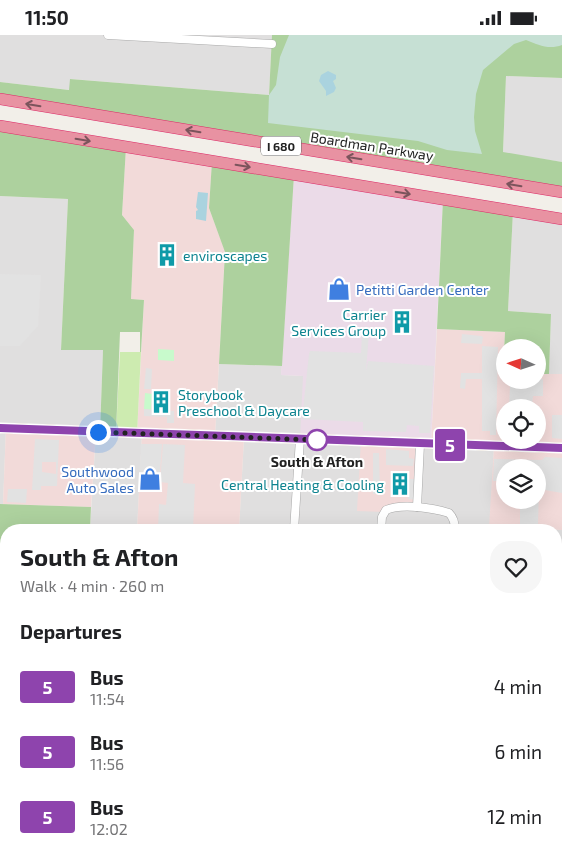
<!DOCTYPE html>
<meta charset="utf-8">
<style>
body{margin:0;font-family:"Exo 2",sans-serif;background:#f6f6f6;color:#202124;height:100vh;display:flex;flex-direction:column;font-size:19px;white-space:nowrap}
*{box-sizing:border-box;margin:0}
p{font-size:16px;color:#757577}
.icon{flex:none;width:28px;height:28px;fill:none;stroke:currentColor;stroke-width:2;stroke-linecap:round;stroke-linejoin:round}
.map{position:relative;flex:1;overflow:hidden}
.sheet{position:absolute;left:0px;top:489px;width:562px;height:336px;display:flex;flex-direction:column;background:#fff;border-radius:20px 20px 0 0;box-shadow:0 5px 20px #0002}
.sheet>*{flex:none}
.badge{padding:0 10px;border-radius:4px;font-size:18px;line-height:32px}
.needle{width:32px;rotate:273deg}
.buttons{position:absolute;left:496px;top:304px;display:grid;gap:10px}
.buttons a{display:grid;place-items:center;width:50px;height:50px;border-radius:50%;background:#fff;box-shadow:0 5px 20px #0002;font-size:25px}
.you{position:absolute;width:25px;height:25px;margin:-12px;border:4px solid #fff;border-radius:50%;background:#1a73e8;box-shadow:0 0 0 8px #1a73e833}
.map>.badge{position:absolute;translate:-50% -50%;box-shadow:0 0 0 2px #fff}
h2{padding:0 20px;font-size:19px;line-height:45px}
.round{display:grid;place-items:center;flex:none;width:52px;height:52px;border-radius:20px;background:#f6f6f6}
.overview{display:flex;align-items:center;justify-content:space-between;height:85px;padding:0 20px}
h1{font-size:24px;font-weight:700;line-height:38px}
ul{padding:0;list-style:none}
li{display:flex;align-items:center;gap:15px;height:65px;padding:0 20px}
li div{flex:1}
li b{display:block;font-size:19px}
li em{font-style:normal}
li .badge{min-width:55px;font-weight:700;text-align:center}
.status{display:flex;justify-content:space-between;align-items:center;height:35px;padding:0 25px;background:#fff;direction:ltr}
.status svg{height:14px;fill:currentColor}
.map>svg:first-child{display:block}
.residential{fill:#e0dfdf}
.commercial{fill:#f2dad9;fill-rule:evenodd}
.industrial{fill:#ebdbe8}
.education{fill:#ffffe5}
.grass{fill:#cdebb0}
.forest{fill:#add19e}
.wetland{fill:#c6e0d4}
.park{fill:#c8facc}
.parking{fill:#e2e2e2;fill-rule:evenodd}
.water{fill:#aad3df}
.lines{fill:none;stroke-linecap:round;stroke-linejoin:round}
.minor-casing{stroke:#a9a9a9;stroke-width:9}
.major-casing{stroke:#a06b00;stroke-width:10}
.highway-casing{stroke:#dc2a67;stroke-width:12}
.minor{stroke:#fff;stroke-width:8}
.major{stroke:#fcd6a4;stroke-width:9}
.highway{stroke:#e892a2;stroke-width:11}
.oneway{stroke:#7b545c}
.line-casing{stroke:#fff;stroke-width:11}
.line{stroke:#8e44ad;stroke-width:8}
.walk{stroke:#222;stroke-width:5;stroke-dasharray:0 9}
.stop-dot{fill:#fff;stroke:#8e44ad;stroke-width:2.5}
.labels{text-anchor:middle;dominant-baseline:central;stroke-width:4;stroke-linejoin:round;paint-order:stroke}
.shield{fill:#fff;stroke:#646464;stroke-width:1}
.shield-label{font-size:12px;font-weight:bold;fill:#222}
.street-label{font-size:14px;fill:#222;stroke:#fff}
.culture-label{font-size:14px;fill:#0d838f;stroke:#fff;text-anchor:start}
.shop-label{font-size:14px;fill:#366cbe;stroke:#fff;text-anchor:start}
.stop-label{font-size:14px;font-weight:bold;fill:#222;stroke:#fff}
</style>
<div class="status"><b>11:50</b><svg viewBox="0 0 49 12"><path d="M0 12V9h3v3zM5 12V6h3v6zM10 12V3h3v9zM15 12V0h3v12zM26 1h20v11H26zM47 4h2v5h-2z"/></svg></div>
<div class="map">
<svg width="562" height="824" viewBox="0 0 562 824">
<rect width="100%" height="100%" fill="#f2efe9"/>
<g class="residential">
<polygon points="0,0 272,0 269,60 71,44 70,55 0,47"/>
<polygon points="506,41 562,43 562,127 503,118"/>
<polygon points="0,161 68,164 61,315 103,315 100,397 142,399 137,495 90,495 96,397 6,393 3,469 0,469"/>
<polygon points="513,176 562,184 562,339 549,339 551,279 508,276"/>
<polygon points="219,329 282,331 281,340 303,341 420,409 494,412 490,492 562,495 562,824 0,824 0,767 6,767 6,819 556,819 556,495 239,495 244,403 215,401"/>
<polygon points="0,586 6,587 3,651 0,651"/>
</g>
<g class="commercial">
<polygon points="126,112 212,126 209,173 225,216 215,401 244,402 239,495 137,495 142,399 137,399 144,265 131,264 134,195 122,180"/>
<path d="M437,294l68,3 -2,40 2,1v7h33v-6h24v156l-73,-3 5,-80 -63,-3zM505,372h33v33h-33zM505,432h33v33h-33z"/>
<polygon points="6,393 96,397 91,472 3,469"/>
<polygon points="361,406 420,409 417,472 385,477 357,476"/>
</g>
<polygon class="industrial" points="294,140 443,164 431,409 300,404 303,341 281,340"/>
<polygon class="education" points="0,651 6,652 6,767 0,767"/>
<g class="grass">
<polygon points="120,317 141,317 137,399 116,398"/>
<polygon points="0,651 6,651 6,673 0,674"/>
<polygon points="0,727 2,732 6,732 6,767 0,738"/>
<polygon points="0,811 6,811 6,819 135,819 135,824 0,824"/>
</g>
<g class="forest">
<polygon points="272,0 562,0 562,43 506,41 503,117 562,127 562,157 0,64 0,47 69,55 70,44 269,60"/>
<polygon points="0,91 126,112 122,180 134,195 131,264 144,265 141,317 140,317 140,297 120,297 116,398 100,397 103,315 61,315 68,164 0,161"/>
<polygon points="212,126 294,140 282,331 219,329 225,217 209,173"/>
<polygon points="443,164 513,176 508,276 551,279 549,339 538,339 538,312 505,312 505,338 503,338 505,297 437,294"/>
<polygon points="0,469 91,472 90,495 6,495 6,587 0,586"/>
<rect x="0" y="767" width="6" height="44"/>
<rect x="135" y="819" width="86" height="5"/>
</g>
<path class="wetland" d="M289,0h273v10c-13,5 -24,0 -36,-5l-12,4 -31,26 -7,24 -2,23 1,14 7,23 -35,-4 -29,-9 -150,-18 1,-28 7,-10 4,-28z"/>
<g class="park">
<polygon points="158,314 174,315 174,326 158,325"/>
<polygon points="145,358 152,359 151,375 144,374"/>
</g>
<g class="parking">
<polygon points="0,239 41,240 38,291 20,311 0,311"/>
<polygon points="362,298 369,298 366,336 368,326 434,331 430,398 419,398 419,391 407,390 406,397 363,396 363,387 302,384 309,319 310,316 361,318"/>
<polygon points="462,299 481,301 483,302 482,309 461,308"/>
<polygon points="482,311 498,312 496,400 490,400 490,396 482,396 482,344 466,344 465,354 460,353 461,338 482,338"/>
<polygon points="146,333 152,334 151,354 144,354"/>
<polygon points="543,344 543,361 533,361 532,370 520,369 519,372 509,372 510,351 516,345"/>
<polygon points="144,374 174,376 174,388 167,388 167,382 144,381"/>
<polygon points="552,380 562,380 562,404 552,403"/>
<path d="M35,404l24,1 -2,46h-16v4h-9zM42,427h14v12l-14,-2z"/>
<polygon points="141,409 162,409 159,451 139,450"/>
<polygon points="163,409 185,410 183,448 195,449 193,495 158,495 159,469 166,470 168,448 160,447"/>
<polygon points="386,414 409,416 409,423 414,424 413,431 386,430"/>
<polygon points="373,418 379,418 380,458 373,459"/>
<polygon points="545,422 562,423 562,458 539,454 538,490 520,489 520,465 538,465 538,432 505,432 505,443 502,443 502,446 493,446 494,424 542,425"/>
<polygon points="409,444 419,444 418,465 408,464"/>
<polygon points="8,454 27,454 26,468 7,467"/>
</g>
<g class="water">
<polygon points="328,36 336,40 336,44 333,46 336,53 334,57 326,61 326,56 319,46 321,40"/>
<polygon points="198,157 208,158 206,186 196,184 196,176 198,175 196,172"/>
</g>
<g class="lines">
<defs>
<g id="minor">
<polyline points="108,0 272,9"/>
<polyline points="417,472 420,409"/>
<polyline points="294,495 300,404"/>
<path d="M381,495l1,-13 4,-7c16,-7 47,-2 63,3 5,5 6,10 6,17"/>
<polyline points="0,651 6,652"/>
<polyline points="276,824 276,819"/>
<polyline points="363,824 364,819"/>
<polyline points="436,824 436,819"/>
</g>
<polyline id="major" points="0,393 562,413"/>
<g id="highway">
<polyline points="0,64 562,157"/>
<polyline points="0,91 562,184"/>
</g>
</defs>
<use href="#minor" class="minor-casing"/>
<use href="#major" class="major-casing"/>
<use href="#highway" class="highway-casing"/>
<use href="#minor" class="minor"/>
<use href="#major" class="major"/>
<use href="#highway" class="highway"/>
</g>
<defs><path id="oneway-shaft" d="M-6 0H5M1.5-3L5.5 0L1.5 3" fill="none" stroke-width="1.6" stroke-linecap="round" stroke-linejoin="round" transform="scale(1.25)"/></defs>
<g class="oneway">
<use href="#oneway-shaft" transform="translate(33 70) rotate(-171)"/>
<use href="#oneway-shaft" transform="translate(193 96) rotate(-171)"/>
<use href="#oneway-shaft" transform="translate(83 105) rotate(9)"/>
<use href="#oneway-shaft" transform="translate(354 123) rotate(-171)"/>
<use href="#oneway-shaft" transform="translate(243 131) rotate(9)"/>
<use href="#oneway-shaft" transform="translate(514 150) rotate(-171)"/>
<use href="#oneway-shaft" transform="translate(403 158) rotate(9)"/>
</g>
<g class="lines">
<defs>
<polyline id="line" points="0,393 562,413"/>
</defs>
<use href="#line" class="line-casing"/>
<use href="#line" class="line"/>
<polyline class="walk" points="98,397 317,405"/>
</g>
<defs>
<symbol id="building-bare" viewBox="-9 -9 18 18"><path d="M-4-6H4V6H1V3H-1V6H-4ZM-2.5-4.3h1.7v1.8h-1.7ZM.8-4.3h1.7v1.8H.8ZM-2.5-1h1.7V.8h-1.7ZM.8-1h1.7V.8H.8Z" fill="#0f9aa8" stroke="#fff" stroke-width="2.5" paint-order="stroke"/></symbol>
<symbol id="shop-bare" viewBox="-9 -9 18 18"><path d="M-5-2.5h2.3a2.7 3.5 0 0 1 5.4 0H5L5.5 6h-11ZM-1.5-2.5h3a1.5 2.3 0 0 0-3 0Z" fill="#3f7fe0" stroke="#fff" stroke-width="2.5" paint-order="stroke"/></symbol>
</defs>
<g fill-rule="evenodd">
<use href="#building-bare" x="151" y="204" width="32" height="32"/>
<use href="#shop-bare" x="323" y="238" width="32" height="32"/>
<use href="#building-bare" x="386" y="271" width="32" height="32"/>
<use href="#building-bare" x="145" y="351" width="32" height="32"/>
<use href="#shop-bare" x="134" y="428" width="32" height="32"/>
<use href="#building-bare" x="384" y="433" width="32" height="32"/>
</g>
<circle class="stop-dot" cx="317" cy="405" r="10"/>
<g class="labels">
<rect class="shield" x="261" y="101.5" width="40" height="19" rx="4"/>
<g class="shield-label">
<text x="281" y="111">I 680</text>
</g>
<g class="street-label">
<text transform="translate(372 111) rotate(9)">Boardman Parkway</text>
</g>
<g class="culture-label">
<text x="183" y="220">enviroscapes</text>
<text x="386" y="279" text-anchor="end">Carrier<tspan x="386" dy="16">Services Group</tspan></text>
<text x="178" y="359">Storybook<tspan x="178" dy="16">Preschool &amp; Daycare</tspan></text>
<text x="384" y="449" text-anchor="end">Central Heating &amp; Cooling</text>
</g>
<g class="shop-label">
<text x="356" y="254">Petitti Garden Center</text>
<text x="134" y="436" text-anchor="end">Southwood<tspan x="134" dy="16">Auto Sales</tspan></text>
</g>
<g class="stop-label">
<text x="317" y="426">South &amp; Afton</text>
</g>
</g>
</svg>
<div class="buttons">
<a><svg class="needle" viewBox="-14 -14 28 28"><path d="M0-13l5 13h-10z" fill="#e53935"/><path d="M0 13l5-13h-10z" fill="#757577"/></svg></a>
<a><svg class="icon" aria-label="locate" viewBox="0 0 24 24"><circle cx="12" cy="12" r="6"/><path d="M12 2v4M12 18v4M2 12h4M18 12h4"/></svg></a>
<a><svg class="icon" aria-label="layers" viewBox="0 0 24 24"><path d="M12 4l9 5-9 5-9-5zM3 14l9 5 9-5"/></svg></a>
</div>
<div class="you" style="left:98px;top:397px"></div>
<b class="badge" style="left:450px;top:410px;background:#8e44ad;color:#fff">5</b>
<section class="sheet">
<div class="overview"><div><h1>South &amp; Afton</h1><p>Walk · 4 min · 260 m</p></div><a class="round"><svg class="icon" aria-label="heart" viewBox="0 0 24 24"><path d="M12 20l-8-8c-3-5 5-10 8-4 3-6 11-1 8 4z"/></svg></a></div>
<h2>Departures</h2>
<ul>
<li><span class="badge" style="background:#8e44ad;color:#fff">5</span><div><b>Bus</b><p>11:54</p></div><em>4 min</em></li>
<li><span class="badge" style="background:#8e44ad;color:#fff">5</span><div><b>Bus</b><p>11:56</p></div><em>6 min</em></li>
<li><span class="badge" style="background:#8e44ad;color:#fff">5</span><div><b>Bus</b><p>12:02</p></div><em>12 min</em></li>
</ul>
</section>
</div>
